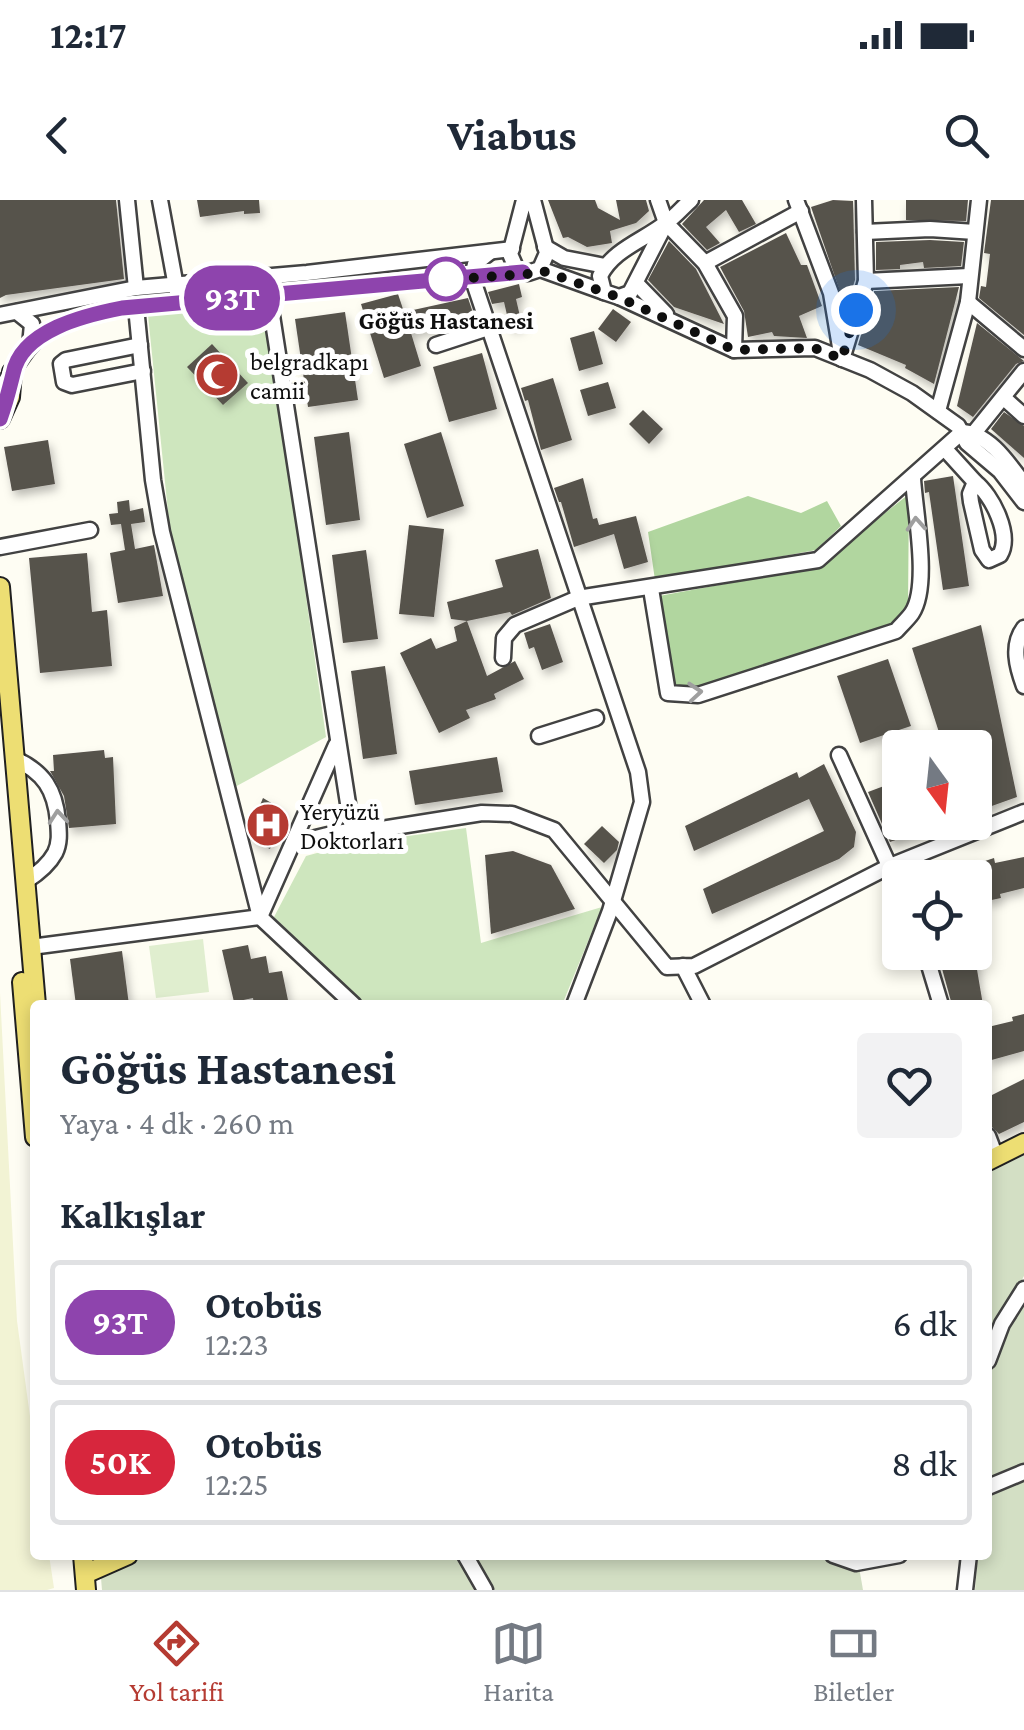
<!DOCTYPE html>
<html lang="tr">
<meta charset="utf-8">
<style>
body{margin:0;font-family:"Crimson Pro",serif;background:#f2f2f3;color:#1f2937;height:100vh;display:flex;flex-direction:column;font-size:38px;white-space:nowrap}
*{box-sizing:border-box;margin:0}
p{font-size:32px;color:#747a83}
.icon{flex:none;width:55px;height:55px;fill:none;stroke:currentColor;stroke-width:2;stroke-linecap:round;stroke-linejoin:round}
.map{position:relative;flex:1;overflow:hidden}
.side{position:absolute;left:30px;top:800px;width:962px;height:560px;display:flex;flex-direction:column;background:#fff;border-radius:10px;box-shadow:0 5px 15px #0003}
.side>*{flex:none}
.badge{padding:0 20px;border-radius:32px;font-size:35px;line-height:65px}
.needle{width:65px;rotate:165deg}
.buttons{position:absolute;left:882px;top:530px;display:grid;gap:20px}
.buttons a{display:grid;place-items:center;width:110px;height:110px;border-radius:10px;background:#fff;box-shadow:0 5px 15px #0003;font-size:50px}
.you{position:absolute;width:50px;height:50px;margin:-25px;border:8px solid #fff;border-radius:50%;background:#1a73e8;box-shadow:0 0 0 15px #1a73e833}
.map>.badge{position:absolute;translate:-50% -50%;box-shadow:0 0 0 5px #fff}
h2{padding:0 30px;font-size:38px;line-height:90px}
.round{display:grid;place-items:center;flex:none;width:105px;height:105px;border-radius:10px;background:#f2f2f3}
.summary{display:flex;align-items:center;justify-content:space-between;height:170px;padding:0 30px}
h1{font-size:48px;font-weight:700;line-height:75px}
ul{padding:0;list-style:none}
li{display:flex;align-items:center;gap:30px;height:125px;margin:0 20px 15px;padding:0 10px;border:5px solid #e0e1e3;border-radius:10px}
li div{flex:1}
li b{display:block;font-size:38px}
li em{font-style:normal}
li .badge{min-width:110px;font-weight:700;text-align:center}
.status{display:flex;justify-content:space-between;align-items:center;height:70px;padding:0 50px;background:#fff;direction:ltr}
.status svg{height:28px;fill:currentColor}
header{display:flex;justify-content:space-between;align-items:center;height:130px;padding:0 30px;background:#fff;font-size:45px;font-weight:700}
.tabs{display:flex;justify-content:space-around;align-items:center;height:140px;border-top:2px solid #e0e1e3;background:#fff;font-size:28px;color:#747a83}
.tabs a{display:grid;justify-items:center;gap:5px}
.tabs .on{color:#b53b32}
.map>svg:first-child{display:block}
.farmland{fill:#f2f3d4}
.green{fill:#cee6be}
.forest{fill:#b1d69f}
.cemetery{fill:#d3dfc4}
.pitch{fill:#e0eecf}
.building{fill:#57524c;filter:url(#shadow)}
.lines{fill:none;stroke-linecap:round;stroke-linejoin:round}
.minor-casing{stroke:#424242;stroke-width:19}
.major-casing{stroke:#202020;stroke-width:22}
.minor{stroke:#fff;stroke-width:14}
.major{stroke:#edde73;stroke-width:18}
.oneway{stroke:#9f9f9f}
.line-casing{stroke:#fff;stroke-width:22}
.line{stroke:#8e44ad;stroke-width:15}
.walk{stroke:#0f0f0f;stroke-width:10;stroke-dasharray:0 18}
.stop-dot{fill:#fff;stroke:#8e44ad;stroke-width:5}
.labels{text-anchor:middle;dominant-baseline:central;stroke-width:10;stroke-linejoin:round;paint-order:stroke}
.stop-label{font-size:25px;font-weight:bold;fill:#0f0f0f;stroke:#fff}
.poi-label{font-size:25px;fill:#0f0f0f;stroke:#fff;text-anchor:start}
</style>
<div class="status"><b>12:17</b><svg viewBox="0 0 49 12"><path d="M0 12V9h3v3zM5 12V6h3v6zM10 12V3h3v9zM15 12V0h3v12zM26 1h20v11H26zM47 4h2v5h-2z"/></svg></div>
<header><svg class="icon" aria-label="back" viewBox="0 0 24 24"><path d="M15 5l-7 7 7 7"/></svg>Viabus<svg class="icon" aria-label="search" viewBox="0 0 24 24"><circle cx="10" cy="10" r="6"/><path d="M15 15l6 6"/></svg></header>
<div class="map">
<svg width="1024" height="1390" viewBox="0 0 1024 1390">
<defs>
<filter id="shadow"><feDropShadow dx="3" dy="5.5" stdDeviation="5" flood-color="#0004"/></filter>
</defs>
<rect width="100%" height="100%" fill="#fefdf3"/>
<polygon class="farmland" points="0,793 17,1121 35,1253 35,1355 49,1355 54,1388 47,1390 0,1390"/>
<g class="green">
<polygon points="265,108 326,537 233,588 171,341 148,115"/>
<polygon points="466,628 481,743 602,707 562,805 366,805 274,717 306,656 350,644"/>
</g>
<g class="forest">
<polygon points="909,294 908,406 895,424 698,487 673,486 659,396 817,367"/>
<polygon points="748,296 801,313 827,301 841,326 816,350 655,380 648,332"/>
</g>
<g class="cemetery">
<polygon points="1024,955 1024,1076 988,1143 988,973"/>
<polygon points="1024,1104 1024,1267 988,1282 988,1178 1008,1129"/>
<polygon points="1024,1276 1024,1390 975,1390 978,1355 988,1355 988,1291"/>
<polygon points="147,1355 456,1355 474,1390 102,1390 101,1378 106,1373"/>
<polygon points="477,1355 824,1355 859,1367 863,1390 495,1390 480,1368"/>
</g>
<polygon class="pitch" points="203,739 209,792 156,798 149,746"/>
<g class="building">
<polygon points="0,0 116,0 124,79 6,95 0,98"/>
<polygon points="197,0 259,0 260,13 244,14 244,11 200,17"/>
<polygon points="548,0 595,0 598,8 620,20 616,0 646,0 649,11 636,23 610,31 612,43 587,47 568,37 563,38"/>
<polygon points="704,0 742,0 756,24 739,32 726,10 706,27 720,43 707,50 682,24"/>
<polygon points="833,0 853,1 855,80 849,99 843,100 811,7"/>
<polygon points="906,0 968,0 966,21 906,20"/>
<polygon points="991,0 1024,0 1024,135 979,98 981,86 986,87 990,54 984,53"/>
<polygon points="786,33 801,65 807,65 822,106 799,116 807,138 774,136 772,132 748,137 744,111 720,67"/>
<polygon points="930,40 964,42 961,66 924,68 923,62 900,65 900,69 876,70 876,42"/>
<polygon points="669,41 696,69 724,124 674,107 648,80"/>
<polygon points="519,84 522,97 516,99 522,125 510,128 504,102 492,104 488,92"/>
<polygon points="959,87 934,184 905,168 906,165 858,145 874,91"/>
<polygon points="398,94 404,112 468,98 475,119 411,133 421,166 384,178 361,104"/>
<polygon points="613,109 631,122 616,142 598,129"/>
<polygon points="345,112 358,200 308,207 295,119"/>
<polygon points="977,123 1024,161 1016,164 973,217 957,206"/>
<polygon points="594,131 603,164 579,171 570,138"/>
<polygon points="212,144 248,183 223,205 187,167"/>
<polygon points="482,153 497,209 449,222 433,167"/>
<polygon points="553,178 572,240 541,250 528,200 525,201 521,188"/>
<polygon points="608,182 616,208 588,216 580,190"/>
<polygon points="643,210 663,229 649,244 629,224"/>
<polygon points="1004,212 1024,226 1024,258 991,229"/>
<polygon points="349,232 360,320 326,325 314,237"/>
<polygon points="441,232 464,306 427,318 404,244"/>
<polygon points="48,240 55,284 12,291 4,247"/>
<polygon points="953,276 969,386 943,390 929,292 925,293 924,281"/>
<polygon points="583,278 593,319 597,318 599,325 636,316 648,362 624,369 614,334 574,347 561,302 559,302 554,288"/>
<polygon points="129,300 130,311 143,308 145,322 131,324 135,349 154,345 163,396 118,403 110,353 125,350 121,324 111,325 109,314 118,313 117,302"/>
<polygon points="409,325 444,329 434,417 399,414"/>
<polygon points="538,349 551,398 512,415 510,412 467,421 487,476 515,461 524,479 494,494 496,499 466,510 470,518 439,533 400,453 431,438 436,449 457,441 454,427 467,421 451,419 447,402 503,387 495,360"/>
<polygon points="366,350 378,439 343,443 332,355"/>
<polygon points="87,353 92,412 107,410 112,466 40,473 29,358"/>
<polygon points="550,424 563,462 542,470 534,447 529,449 524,433"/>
<polygon points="981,425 1017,597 975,612 975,548 944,548 912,448"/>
<polygon points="888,459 911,526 860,543 837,476"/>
<polygon points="385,466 397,554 363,559 351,471"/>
<polygon points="104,550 105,558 113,557 116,624 69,628 64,596 50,571 54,571 53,555"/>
<polygon points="497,557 503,592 415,605 409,571"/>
<polygon points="824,564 856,632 854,647 839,659 712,714 703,689 824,631 809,599 694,651 685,626 797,572 799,578"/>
<polygon points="900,580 900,622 942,624 890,642 868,592"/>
<polygon points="263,598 285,611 270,649 251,640 249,631"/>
<polygon points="602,626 619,642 617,650 604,663 584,644"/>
<polygon points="513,651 551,665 575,709 491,734 485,655"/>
<polygon points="1024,657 1024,688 1000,694 1001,698 987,701 986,696 975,699 975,678 964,678 961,669 994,658 995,663"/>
<polygon points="248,745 251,759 266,756 269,773 282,771 289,805 254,805 253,798 234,802 222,750"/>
<polygon points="122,751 129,805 76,805 70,759"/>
<polygon points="940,752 974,752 983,805 952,805 938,754"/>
<polygon points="1024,814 1024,851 988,861 988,827 1013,821 1012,817"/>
<polygon points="1024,879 1024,922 999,934 988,923 988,897"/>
</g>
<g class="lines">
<defs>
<g id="minor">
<polyline points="127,0 136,88"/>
<polyline points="160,0 177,92"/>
<polyline points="524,0 510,54 517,70 528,73 540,69 547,53 533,0"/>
<polyline points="658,0 666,23 705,63 735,116 734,150"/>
<polyline points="796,0 831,93 842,159"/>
<path d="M666,23l-36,70 -11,4 -15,-5 -4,-16c13,-27 45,-36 67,-54 9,-6 16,-15 24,-22"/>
<polyline points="865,32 930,29 975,32"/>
<polyline points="545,47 564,58 605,66"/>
<polyline points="490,52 475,64 472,77 638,572 642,602 610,711 574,805"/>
<polyline points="705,63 801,11"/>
<polyline points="540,69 604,92"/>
<polyline points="266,77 352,629"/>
<polyline points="866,81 969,76"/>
<polyline points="636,83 666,114"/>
<polyline points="619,97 734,150 815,148 870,170 912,193 958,226 967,243 1000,271 1024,302"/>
<polyline points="968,102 1024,149"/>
<polyline points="136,107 153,280 162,332 260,717"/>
<polyline points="17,112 32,124 30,146"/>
<polyline points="0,115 136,88 307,73 512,49"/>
<polyline points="140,145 66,160 61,164 64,182 72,185 143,171"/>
<polyline points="436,145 488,128"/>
<polyline points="844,153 866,81 864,0"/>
<path d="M0,189c10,-13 18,-27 28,-40 22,-27 61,-34 94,-41l401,-36"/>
<polyline points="1004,198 1024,216"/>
<polyline points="938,211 968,102 979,0"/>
<path d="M962,232c27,1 47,32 62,52"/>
<polyline points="974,233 1024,171"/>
<polyline points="945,249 975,282"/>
<path d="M975,282c17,13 37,53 25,73l-11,5 -7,-10 -11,-48 -1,-8z"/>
<polyline points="0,347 90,330"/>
<path d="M651,389l17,104 30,2 198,-64c5,-6 12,-12 16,-18 18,-27 3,-101 1,-134"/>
<path d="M1024,428c-13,17 -7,39 0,58"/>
<polyline points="503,458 504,438 515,425 578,398 818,360 962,232"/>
<polyline points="539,536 596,518"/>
<polyline points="839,555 900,690"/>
<path d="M15,559c29,13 40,31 43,62 1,12 2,22 -3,32 -7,13 -18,21 -29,28"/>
<path d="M293,643c24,-4 52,-15 76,-12l113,-18 30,1 42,16 113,137 27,-1 196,-100 134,-54"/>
<polyline points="260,717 336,545"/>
<polyline points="260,717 354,805"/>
<polyline points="31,747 260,717"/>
<polyline points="925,752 941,805"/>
<polyline points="683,766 703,805"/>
<polyline points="988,936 996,957"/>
<polyline points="988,1161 1002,1124 1024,1089"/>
<polyline points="988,1287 1024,1272"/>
<polyline points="465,1355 485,1390"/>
<polyline points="833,1355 856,1363 899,1355"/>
<polyline points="965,1390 969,1355"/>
</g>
<g id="major">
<polyline points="0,219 10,197 12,172"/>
<polyline points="0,387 36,805"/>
<polyline points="22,782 35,937"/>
<polyline points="988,961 1024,943"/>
<polyline points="83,1355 86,1390"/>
<polyline points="85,1374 128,1355"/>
</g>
</defs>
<use href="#minor" class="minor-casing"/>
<use href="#major" class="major-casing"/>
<use href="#minor" class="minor"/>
<use href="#major" class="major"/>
</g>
<defs><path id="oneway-chevron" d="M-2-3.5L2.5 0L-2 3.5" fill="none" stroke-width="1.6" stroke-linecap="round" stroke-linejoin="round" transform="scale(2.5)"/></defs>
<g class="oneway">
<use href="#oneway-chevron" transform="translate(916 324) rotate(-94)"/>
<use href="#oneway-chevron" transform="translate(695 492) rotate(-5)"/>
<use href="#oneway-chevron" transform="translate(58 617) rotate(-95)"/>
</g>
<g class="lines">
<defs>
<path id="line" d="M0,219c6,-16 9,-29 13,-45 8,-44 73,-59 109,-66l401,-36"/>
</defs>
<use href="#line" class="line-casing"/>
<use href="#line" class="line"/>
<polyline class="walk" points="446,79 442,80 528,74 540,70 618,97 734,150 814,148 842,159 856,110"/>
</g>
<defs>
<symbol id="mosque-disc" viewBox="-11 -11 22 22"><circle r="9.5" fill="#b53b32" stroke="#fff"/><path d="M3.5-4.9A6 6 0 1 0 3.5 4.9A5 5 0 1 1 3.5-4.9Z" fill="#fff"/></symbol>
<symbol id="hospital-disc" viewBox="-11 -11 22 22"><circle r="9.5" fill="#b53b32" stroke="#fff"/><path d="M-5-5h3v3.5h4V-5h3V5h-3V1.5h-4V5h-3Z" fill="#fff"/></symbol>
</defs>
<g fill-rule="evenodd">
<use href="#mosque-disc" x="192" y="150" width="50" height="50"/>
<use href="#hospital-disc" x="243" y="600" width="50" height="50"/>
</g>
<circle class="stop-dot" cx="446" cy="79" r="20"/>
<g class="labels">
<g class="stop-label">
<text x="446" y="120">Göğüs Hastanesi</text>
</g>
<g class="poi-label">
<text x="250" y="161">belgradkapı<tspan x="250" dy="29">camii</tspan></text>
<text x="300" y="611">Yeryüzü<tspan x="300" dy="29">Doktorları</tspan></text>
</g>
</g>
</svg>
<div class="buttons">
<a><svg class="needle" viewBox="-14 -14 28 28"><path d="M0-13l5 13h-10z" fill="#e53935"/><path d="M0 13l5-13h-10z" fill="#747a83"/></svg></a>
<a><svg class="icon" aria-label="locate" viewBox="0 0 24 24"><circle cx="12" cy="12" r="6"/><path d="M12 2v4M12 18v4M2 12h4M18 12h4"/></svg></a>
</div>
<div class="you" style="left:856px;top:110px"></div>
<b class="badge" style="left:232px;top:98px;background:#8e44ad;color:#fff">93T</b>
<section class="side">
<div class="summary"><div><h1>Göğüs Hastanesi</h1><p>Yaya · 4 dk · 260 m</p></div><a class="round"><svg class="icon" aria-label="heart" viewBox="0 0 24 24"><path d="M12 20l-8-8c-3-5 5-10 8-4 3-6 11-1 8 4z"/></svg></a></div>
<h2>Kalkışlar</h2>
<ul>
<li><span class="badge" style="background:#8e44ad;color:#fff">93T</span><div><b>Otobüs</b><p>12:23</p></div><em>6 dk</em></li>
<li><span class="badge" style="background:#d7263d;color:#fff">50K</span><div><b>Otobüs</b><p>12:25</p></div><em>8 dk</em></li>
</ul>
</section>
</div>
<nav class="tabs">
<a class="on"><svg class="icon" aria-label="directions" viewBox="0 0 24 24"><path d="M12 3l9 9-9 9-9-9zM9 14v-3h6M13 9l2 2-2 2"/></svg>Yol tarifi</a>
<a><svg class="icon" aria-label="map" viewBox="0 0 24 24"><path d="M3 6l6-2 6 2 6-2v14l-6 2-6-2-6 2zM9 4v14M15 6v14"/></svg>Harita</a>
<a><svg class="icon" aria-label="tickets" viewBox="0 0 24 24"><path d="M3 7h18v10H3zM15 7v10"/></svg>Biletler</a>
</nav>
